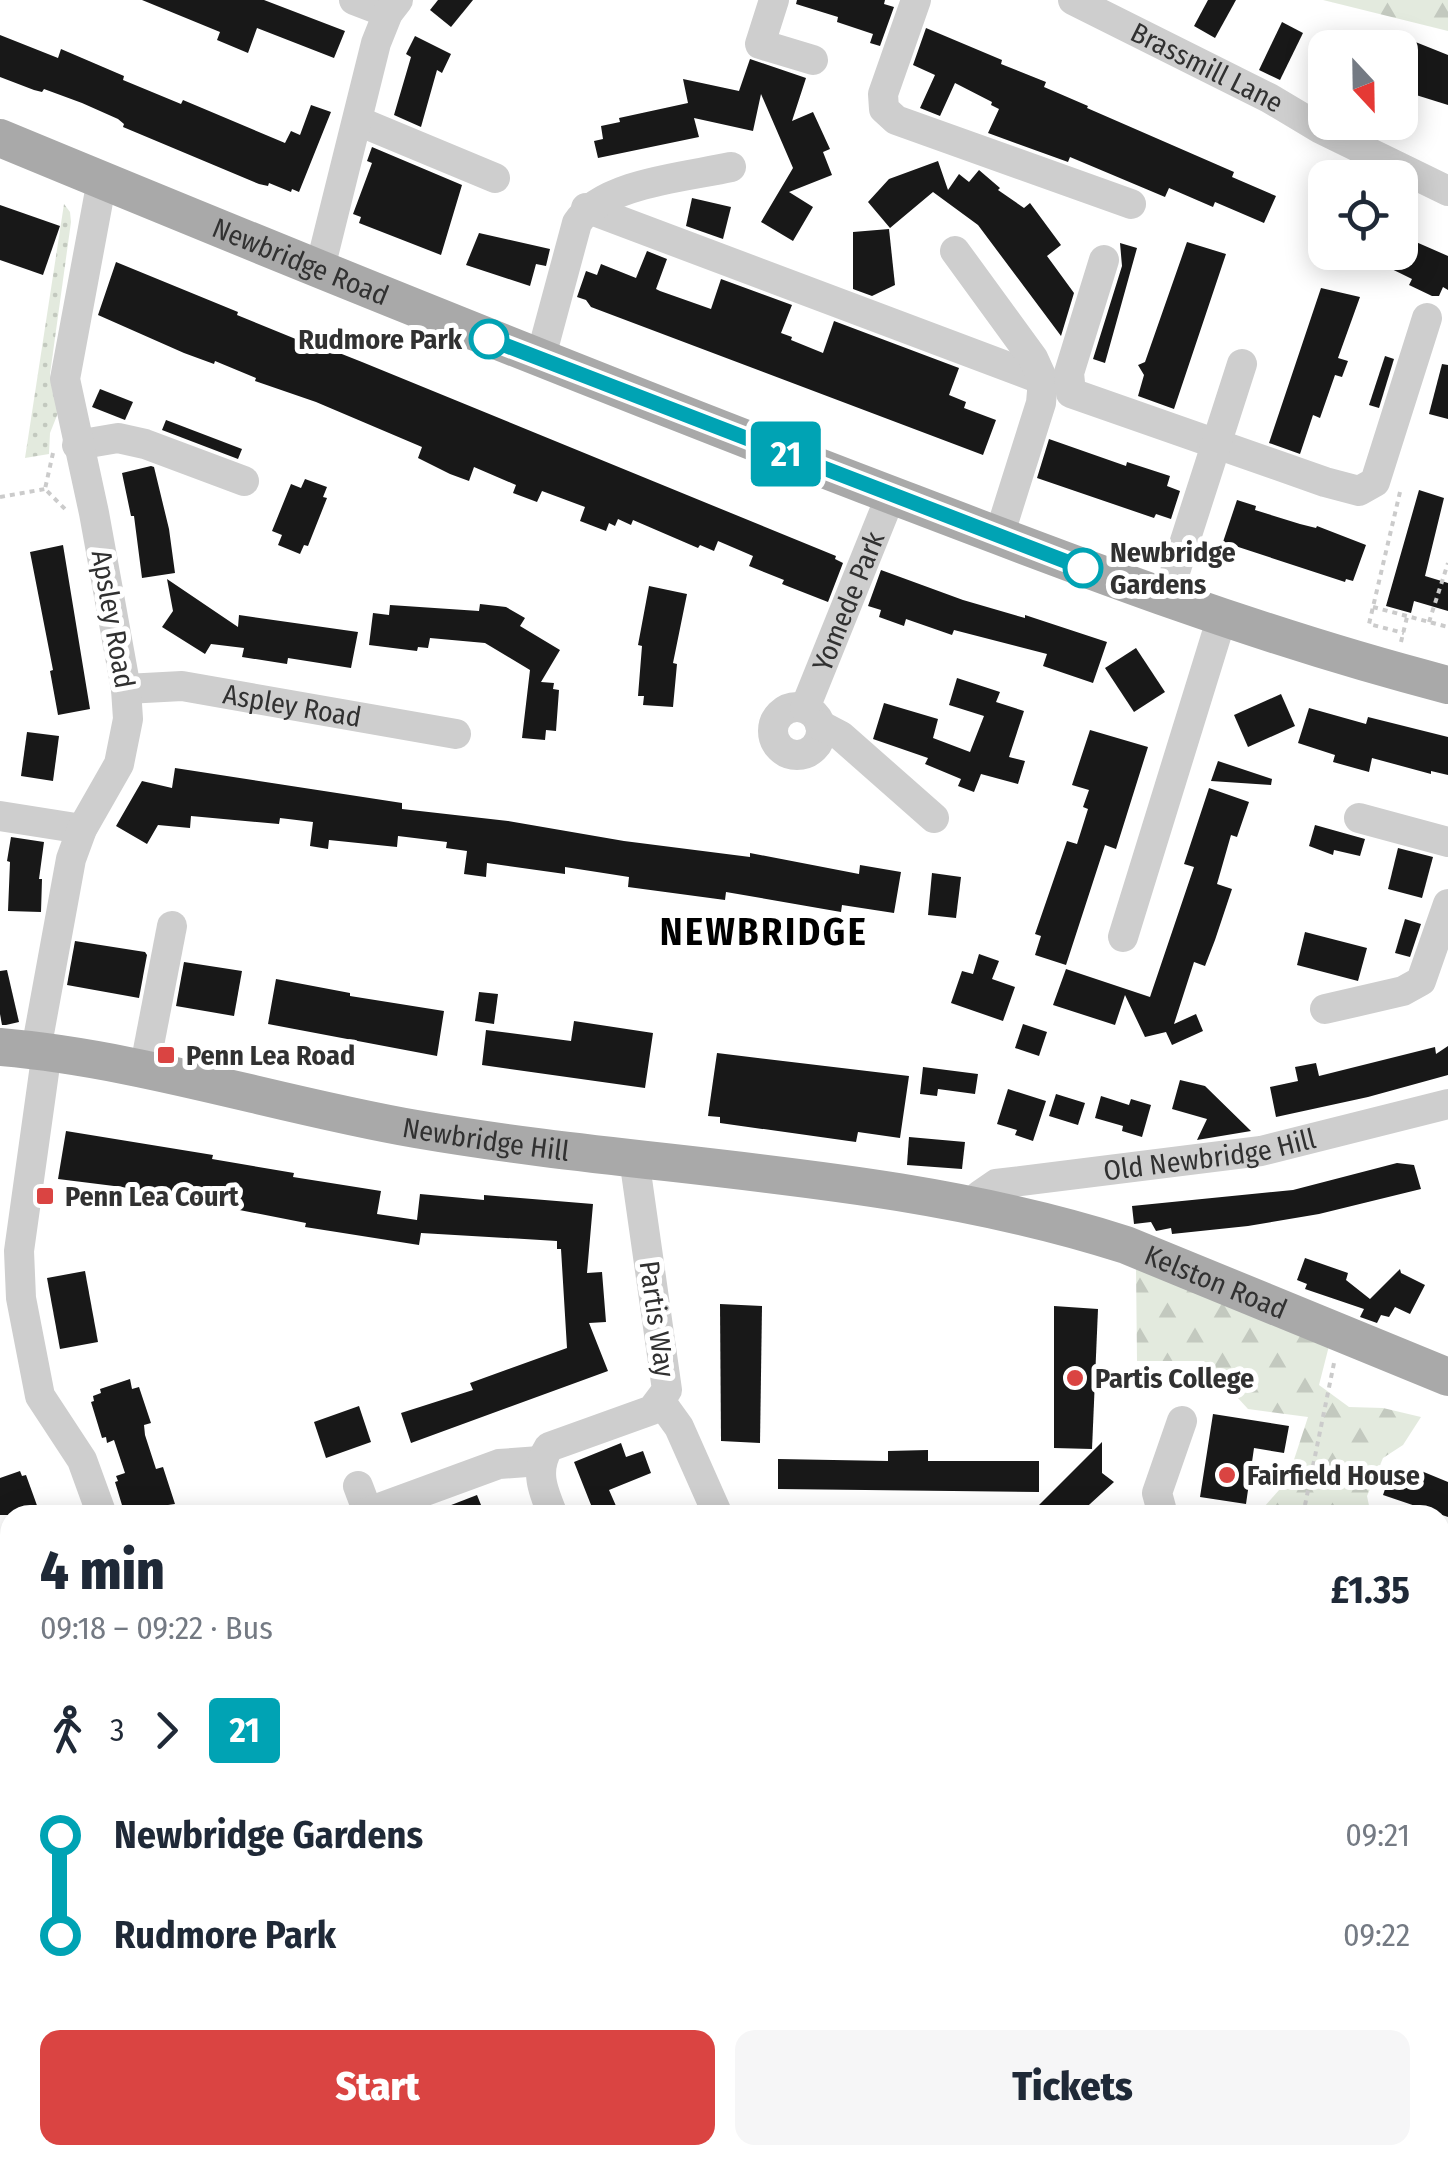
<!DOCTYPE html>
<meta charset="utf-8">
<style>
body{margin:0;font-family:"Fira Sans Condensed",sans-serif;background:#f6f6f7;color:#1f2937;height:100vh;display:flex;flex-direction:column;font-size:38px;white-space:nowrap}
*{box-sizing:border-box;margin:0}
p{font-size:32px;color:#747a83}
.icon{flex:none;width:55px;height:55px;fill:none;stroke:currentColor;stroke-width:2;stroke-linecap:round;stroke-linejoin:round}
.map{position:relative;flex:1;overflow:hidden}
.drawer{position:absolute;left:0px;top:1505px;width:1450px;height:660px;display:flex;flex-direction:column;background:#fff;border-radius:30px 30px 0 0;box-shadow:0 5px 25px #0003}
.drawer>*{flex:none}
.badge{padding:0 20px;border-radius:8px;font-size:35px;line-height:65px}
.needle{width:65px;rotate:158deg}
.buttons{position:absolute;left:1308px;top:30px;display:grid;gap:20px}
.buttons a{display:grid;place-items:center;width:110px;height:110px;border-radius:20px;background:#fff;box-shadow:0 5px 25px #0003;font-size:50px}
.map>.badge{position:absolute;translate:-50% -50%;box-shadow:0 0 0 5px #fff}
.legs{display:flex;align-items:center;gap:15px;height:110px;padding:0 40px;font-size:32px}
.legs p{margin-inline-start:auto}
.overview{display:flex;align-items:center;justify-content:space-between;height:170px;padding:0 40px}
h1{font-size:55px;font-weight:800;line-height:75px}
.cta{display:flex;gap:20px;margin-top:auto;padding:20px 40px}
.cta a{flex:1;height:115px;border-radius:20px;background:#da4442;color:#fff;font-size:40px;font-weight:800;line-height:115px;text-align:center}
.cta a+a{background:#f6f6f7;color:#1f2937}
ul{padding:0 40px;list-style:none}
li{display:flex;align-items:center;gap:35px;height:100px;font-size:38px}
li i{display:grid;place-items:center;width:15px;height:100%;margin:0 12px;background:currentColor}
li i::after{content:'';width:25px;height:25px;margin:-12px;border:8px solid;border-radius:50%;background:#fff}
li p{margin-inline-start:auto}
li:first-child i{background:linear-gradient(#0000 50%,currentColor 0)}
li:last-child i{background:linear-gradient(currentColor 50%,#0000 0)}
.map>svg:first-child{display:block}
.grass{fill:url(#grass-dots)}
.forest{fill:url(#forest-firs)}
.building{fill:#181818}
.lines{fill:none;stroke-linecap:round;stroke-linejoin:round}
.path{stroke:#cbcbcb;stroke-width:4;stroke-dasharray:5 5;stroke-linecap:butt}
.minor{stroke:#cecece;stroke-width:30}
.major{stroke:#a9a9a9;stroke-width:38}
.line-1-casing{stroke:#fff;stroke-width:22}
.line-1{stroke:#00a3b4;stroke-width:15}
.stop-1-dot{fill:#fff;stroke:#00a3b4;stroke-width:5}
.poi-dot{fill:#da4442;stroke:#fff;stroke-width:4}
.labels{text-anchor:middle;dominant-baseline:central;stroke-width:10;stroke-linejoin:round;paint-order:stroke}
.street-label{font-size:28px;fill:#313131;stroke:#fff}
.stop-label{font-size:28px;font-weight:bold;fill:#313131;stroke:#fff;text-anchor:end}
.poi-label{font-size:28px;font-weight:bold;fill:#313131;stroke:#fff;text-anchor:start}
.district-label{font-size:38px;font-weight:bold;letter-spacing:2.5px;fill:#000;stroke:#fff}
</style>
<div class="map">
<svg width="1448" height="2165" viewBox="0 0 1448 2165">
<defs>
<pattern id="grass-dots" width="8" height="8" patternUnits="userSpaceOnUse" patternTransform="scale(2.5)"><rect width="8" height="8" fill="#e3eade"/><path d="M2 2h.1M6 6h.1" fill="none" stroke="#c3c9bf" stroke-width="1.8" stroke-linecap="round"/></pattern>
<pattern id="forest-firs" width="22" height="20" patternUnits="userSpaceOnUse" patternTransform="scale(2.5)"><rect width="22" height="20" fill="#e3eade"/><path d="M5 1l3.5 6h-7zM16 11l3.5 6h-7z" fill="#c3c9bf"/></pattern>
</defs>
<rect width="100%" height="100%" fill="#fff"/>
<polygon class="grass" points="64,204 70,212 71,222 50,374 58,413 50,433 49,454 25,458"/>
<g class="forest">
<polygon points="1323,0 1448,0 1448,31"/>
<polygon points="1136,1267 1331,1338 1319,1385 1349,1407 1383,1408 1421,1417 1403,1445 1383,1458 1367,1496 1371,1515 1264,1515 1264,1507 1287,1481 1308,1417 1248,1409 1204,1361 1137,1361"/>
</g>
<g class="building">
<polygon points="142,0 264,0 345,31 334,58 257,28 248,53 217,40 220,32"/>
<polygon points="438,0 473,0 451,27 430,10"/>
<polygon points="797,0 885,0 884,4 894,7 880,46 870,43 873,34 837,22 838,17 796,4"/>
<polygon points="1208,0 1236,0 1215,38 1194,26"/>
<polygon points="1282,22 1303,33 1280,80 1259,70"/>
<polygon points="926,28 1002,60 1001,64 1046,82 1044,87 1088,106 1087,108 1234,172 1232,177 1276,196 1264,223 1215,202 1213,207 1169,188 1165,197 1070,157 1068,162 988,133 999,109 991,105 992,102 955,83 940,116 920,108 935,75 913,65"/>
<polygon points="0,35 58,58 61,49 124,76 123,80 181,104 183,100 285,143 291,131 300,135 311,105 331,112 299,192 292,189 291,192 269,183 268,186 259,184 123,127 124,124 118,119 82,103 44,89 42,92 34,90 0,77"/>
<polygon points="415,36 451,54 442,73 437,70 421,127 394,115 411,57 406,54"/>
<polygon points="1403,37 1448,55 1448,105 1400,90"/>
<polygon points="750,59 806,78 792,121 813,112 830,149 823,152 832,175 789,192 813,207 793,241 761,222 793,168 761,94 753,131 694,118 699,137 598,158 594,141 603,139 601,126 620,122 619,118 688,103 683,79 739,91"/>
<polygon points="372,147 462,185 441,255 359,223 361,217 353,214 372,163 367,161"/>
<polygon points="938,161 948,190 959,174 969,182 979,170 1000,188 998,190 1024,208 1030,203 1061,245 1047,256 1074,293 1061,336 978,225 933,192 890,228 868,202 889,179"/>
<polygon points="692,198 731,207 723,239 686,226"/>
<polygon points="0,205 60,226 43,275 0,260"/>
<polygon points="889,229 895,285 872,296 853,289 853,232"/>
<polygon points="479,233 550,249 546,266 536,264 530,286 466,265"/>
<polygon points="1400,235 1448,256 1448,290 1443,287 1439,296 1432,296 1409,285 1412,279 1357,252 1400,252"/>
<polygon points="1187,242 1226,254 1174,409 1138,396 1144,375 1138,365 1145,362"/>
<polygon points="1120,243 1137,248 1105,363 1093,359 1122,266"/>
<polygon points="647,251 667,259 656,289 660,291 711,309 721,279 792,305 781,333 792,337 791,340 823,353 834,321 959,368 949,395 966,402 964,408 996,420 983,455 591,307 586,300 577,297 586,271 597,275 601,264 636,278"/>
<polygon points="116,262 238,312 237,315 308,344 309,341 362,362 836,556 835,559 843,563 828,602 782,584 784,580 749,566 753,556 718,541 714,551 700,545 698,548 633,520 631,525 618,519 615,526 609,523 606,531 580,521 585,507 542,491 537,502 513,493 516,485 474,467 469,481 450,474 418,458 422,447 316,402 255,381 256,378 215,361 214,364 184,353 98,315"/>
<polygon points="1321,288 1360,297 1338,358 1348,361 1342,377 1335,375 1320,418 1313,415 1300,454 1269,443"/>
<polygon points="1385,356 1394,359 1379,408 1369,405"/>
<polygon points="1442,364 1448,365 1448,419 1429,414"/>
<polygon points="100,389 133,402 125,420 92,407"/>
<polygon points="166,420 242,449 238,459 162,430"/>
<polygon points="1049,439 1126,466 1127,462 1170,476 1167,486 1180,491 1171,519 1156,514 1154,518 1037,478"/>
<polygon points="151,466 154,467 169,529 175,573 142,578 134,516 131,516 122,473"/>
<polygon points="305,479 327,487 323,497 327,498 308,546 304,545 300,554 278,545 282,535 272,531 291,484 301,488"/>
<polygon points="1419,490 1444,498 1425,576 1448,583 1448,611 1414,601 1411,613 1386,606"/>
<polygon points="1237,500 1256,506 1255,510 1300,524 1316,528 1317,526 1366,545 1353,581 1346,579 1345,582 1223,542"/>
<polygon points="63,545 90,709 58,715 50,671 53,670 30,552"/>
<polygon points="881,570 963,600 1025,618 1025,615 1107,642 1093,683 1043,666 1047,654 954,630 952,635 906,619 904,626 879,617 881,610 868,606"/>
<polygon points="167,579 238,627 239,615 358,632 351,668 288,658 287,664 242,657 244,648 211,644 205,654 162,627 173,611"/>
<polygon points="649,586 687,594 673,663 677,664 673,707 643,705 644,696 638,696 642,646 638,645"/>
<polygon points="480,604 506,607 525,618 520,626 560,650 541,682 554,683 553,689 559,690 556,731 546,730 545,740 522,738 530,670 485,643 430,638 428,648 418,647 417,651 369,645 373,613 389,615 390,605 479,611"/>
<polygon points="1136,648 1165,692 1134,712 1105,668"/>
<polygon points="957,678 1000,692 996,702 1024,711 1009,757 1025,761 1018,784 981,774 974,792 958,786 961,779 925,764 928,758 873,739 884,703 938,719 933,738 970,752 984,716 949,705"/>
<polygon points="1281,694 1295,726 1248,747 1234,715"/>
<polygon points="1309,708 1366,724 1368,717 1448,737 1448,775 1431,771 1431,774 1372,758 1369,772 1333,762 1335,755 1298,743"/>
<polygon points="1090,730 1148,747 1116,849 1105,845 1066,965 1035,955 1041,936 1035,934 1067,841 1077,844 1088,809 1083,807 1089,790 1072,785"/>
<polygon points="27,732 59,736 53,781 21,776"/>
<polygon points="1218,761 1272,779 1271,785 1211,781"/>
<polygon points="175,768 402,803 402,809 508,821 624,841 750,857 750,853 859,874 860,865 901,872 894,913 842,905 841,912 726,892 725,900 628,887 629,877 565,867 565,874 487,863 486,877 464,874 467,851 446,848 447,842 398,836 397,847 329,840 328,849 310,846 313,822 280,818 279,824 191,816 190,828 158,825 147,844 116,826 142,781 172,788"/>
<polygon points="1209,788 1249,802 1237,837 1231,835 1217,884 1232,889 1215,940 1205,966 1194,962 1174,1024 1196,1014 1203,1031 1172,1045 1166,1032 1145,1037 1125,995 1115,1025 1053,1005 1066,969 1150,997 1194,867 1184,864"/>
<polygon points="1315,825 1365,839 1360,856 1334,850 1333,855 1309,846"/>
<polygon points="11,837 44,842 39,879 42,879 41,912 8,911 10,862 7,861"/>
<polygon points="1398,848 1433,857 1422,898 1388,889"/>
<polygon points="932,873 961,877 956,918 928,915"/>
<polygon points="1405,919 1421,924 1410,957 1395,953"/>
<polygon points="1305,932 1367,948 1358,981 1297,965"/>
<polygon points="75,941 145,952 147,955 139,998 67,985"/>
<polygon points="979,954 999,961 992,979 1015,987 1003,1021 951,1003 962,971 973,974"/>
<polygon points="184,962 242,971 234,1016 176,1006"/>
<polygon points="7,970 19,1022 6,1025 2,1025 0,1014 0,971"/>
<polygon points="276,979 350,993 350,996 444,1011 437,1056 268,1024"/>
<polygon points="479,992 498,994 494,1024 475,1021"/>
<polygon points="574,1021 653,1033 645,1088 482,1065 486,1030 571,1041"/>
<polygon points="1023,1024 1047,1032 1039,1056 1015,1048"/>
<polygon points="1448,1046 1448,1075 1368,1097 1276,1117 1270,1087 1298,1081 1295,1067 1316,1063 1319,1076 1435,1047 1436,1054"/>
<polygon points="717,1053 909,1076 900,1138 858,1132 856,1142 720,1123 720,1117 708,1116"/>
<polygon points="923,1067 978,1074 975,1094 938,1089 937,1096 920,1094"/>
<polygon points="1180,1080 1205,1086 1251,1131 1197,1140 1207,1119 1172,1109"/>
<polygon points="1008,1089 1046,1101 1033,1141 1015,1135 1017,1130 997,1124"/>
<polygon points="1056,1094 1085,1103 1078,1125 1049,1116"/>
<polygon points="1101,1096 1129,1105 1131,1099 1151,1105 1142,1137 1122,1131 1123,1126 1095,1118"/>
<polygon points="66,1131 213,1155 212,1159 294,1173 293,1177 381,1191 377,1214 417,1220 420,1194 484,1200 484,1195 593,1204 587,1273 602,1272 606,1322 589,1323 608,1371 411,1443 401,1413 473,1390 470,1383 567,1348 561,1249 557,1249 557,1241 421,1233 419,1245 305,1227 306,1223 122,1187 58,1179"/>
<polygon points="909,1137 965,1142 962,1169 907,1165"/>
<polygon points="1397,1163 1414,1165 1421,1189 1319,1214 1248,1226 1172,1234 1171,1228 1156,1231 1151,1222 1134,1224 1132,1206 1293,1190"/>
<polygon points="1305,1258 1348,1273 1346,1280 1370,1299 1400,1269 1401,1273 1425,1285 1410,1314 1395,1307 1389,1317 1381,1315 1377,1323 1360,1317 1364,1309 1305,1289 1307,1284 1297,1280"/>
<polygon points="85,1271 98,1342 60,1349 47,1278"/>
<polygon points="720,1304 762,1306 760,1443 721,1441"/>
<polygon points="1054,1306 1098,1309 1092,1449 1054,1448"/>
<polygon points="130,1379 132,1389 139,1387 151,1423 144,1425 145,1435 156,1469 163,1467 175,1504 168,1505 171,1515 125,1515 115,1482 118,1481 116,1476 125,1473 114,1440 107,1443 106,1437 102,1438 91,1402 94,1401 93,1396 101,1393 100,1389"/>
<polygon points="359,1406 371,1442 326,1458 314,1422"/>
<polygon points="1213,1414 1289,1426 1284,1453 1254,1448 1246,1504 1200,1497"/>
<polygon points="1102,1442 1102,1473 1114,1482 1078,1515 1035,1509"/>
<polygon points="621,1443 626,1457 643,1451 651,1473 609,1490 620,1515 595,1515 574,1462"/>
<polygon points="928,1450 928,1461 1039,1461 1039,1492 778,1489 778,1459 888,1461 888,1451"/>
<polygon points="1393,1466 1413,1472 1414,1468 1448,1482 1448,1517 1383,1495"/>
<polygon points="20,1471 22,1476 26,1475 39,1511 35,1512 37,1515 0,1515 0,1478"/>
<polygon points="477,1495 485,1515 428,1515 428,1514"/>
</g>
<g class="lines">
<g class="path">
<polyline points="53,453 45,489 66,510"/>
<polyline points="1400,492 1369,624 1404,633"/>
<polyline points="0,497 45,489"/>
<polyline points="1373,607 1448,627"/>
<polyline points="1429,622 1448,563"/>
<polyline points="1401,642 1407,617"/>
<polyline points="1303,1515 1334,1363"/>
<polyline points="0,1630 10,1654"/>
<polyline points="1440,1990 1447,1990 1448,1994"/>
<polyline points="1440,2051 1448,2052"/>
<polyline points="30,2165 51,2155"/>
</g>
<g class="minor">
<polyline points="354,0 388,13"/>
<polyline points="774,0 760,44 813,60"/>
<polyline points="916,0 883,94 884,109 896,120 1131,204"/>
<path id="s1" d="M1073,0l196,98 52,31 127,62"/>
<polyline points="358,121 495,178"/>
<polyline points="586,208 1043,380"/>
<polyline points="955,251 1033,358 1043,380 1041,403 999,536"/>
<polyline points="1104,260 1069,373 1071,393 1325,482 1359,491 1375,482 1427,318"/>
<polyline points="320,268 376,43 388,13 398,0"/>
<path d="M540,360l37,-137c26,-40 109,-46 154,-56"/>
<polyline points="77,445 118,438 145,444 244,481"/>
<polyline points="1166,600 1242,364"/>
<path id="s2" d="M126,689l56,-3 274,48"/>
<circle cx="797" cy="731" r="24"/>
<path id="s3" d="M805,708l86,-213"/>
<polyline points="820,725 841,736 934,818"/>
<polyline points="0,816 82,829"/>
<polyline points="1359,818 1448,842"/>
<polyline points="1123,937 1222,617"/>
<polyline points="1325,1009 1403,991 1421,981 1448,904"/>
<polyline points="36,1050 71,859 82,829 119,764 128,719 126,689 94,513 65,379 102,180"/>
<polyline points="47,1051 19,1251 21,1298 40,1396 82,1460 102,1515"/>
<polyline points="144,1071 172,926"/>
<path id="s4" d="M979,1205l1,-10 16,-11 265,-33 187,-47"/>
<polyline points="661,1402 679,1427 718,1515"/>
<polyline points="358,1486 369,1515"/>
<polyline points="368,1512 499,1464 540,1461"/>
<path d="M553,1515c-10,-24 -19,-45 -4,-68l103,-37 15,-20 -33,-232"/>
<polyline points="1163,1515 1157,1493 1182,1421"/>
<polyline points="0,1714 10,1739"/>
<polyline points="0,1964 10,1960"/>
<polyline points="148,2155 150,2165"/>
<polyline points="324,2155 339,2165"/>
<polyline points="665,2155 670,2165"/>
<polyline points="971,2155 974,2165"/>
<polyline points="1291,2155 1293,2165"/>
</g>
<g class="major">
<path id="s5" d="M0,138c285,118 571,234 860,345 194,74 386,150 588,202"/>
<path id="s6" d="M0,1047c141,12 277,58 416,82 237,41 480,42 710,116l322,132"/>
</g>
</g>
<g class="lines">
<defs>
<polyline id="line-1" points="489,339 1083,568"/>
</defs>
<use href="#line-1" class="line-1-casing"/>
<use href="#line-1" class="line-1"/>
</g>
<g class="stop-1-dot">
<circle cx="489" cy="339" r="18"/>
<circle cx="1083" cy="568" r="18"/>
</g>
<g class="poi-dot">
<rect x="156" y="1045" width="20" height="20" rx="5"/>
<rect x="35" y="1186" width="20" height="20" rx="5"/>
<circle cx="1075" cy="1378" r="10"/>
<circle cx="1227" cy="1475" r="10"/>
</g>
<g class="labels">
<g class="street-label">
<text stroke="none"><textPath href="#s1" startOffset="150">Brassmill Lane</textPath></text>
<text stroke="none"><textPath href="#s5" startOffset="325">Newbridge Road</textPath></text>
<text stroke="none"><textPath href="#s3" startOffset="115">Yomede Park</textPath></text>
<text transform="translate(113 619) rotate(80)">Apsley Road</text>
<text stroke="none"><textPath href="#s2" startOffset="168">Aspley Road</textPath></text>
<text stroke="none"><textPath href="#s6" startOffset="495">Newbridge Hill</textPath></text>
<text stroke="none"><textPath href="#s4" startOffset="245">Old Newbridge Hill</textPath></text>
<text stroke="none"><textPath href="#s6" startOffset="1242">Kelston Road</textPath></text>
<text transform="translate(657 1319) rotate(82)">Partis Way</text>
</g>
<g class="stop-label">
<text x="462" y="339">Rudmore Park</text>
<text x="1110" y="552" text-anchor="start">Newbridge<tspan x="1110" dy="32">Gardens</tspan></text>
</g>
<g class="poi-label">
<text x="186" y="1055">Penn Lea Road</text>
<text x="65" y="1196">Penn Lea Court</text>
<text x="1095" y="1378">Partis College</text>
<text x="1247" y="1475">Fairfield House</text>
</g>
<g class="district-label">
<text x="764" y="932">NEWBRIDGE</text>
</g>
</g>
</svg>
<div class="buttons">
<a><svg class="needle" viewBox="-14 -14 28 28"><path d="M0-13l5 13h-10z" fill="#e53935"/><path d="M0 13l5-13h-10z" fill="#747a83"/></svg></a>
<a><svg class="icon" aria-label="locate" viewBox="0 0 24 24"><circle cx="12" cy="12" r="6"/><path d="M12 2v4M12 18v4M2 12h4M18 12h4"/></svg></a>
</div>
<b class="badge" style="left:786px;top:454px;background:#00a3b4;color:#fff">21</b>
<section class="drawer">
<div class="overview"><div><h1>4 min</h1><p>09:18 – 09:22 · Bus</p></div><b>£1.35</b></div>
<div class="legs"><svg class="icon" aria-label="walk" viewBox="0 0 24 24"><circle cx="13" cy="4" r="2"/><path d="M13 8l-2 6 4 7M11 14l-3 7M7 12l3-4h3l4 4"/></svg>3<svg class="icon" aria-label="forward" viewBox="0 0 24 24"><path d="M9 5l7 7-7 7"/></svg><b class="badge" style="background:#00a3b4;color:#fff">21</b></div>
<ul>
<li><i style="color:#00a3b4"></i><b>Newbridge Gardens</b><p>09:21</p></li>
<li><i style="color:#00a3b4"></i><b>Rudmore Park</b><p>09:22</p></li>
</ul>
<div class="cta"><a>Start</a><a>Tickets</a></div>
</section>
</div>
